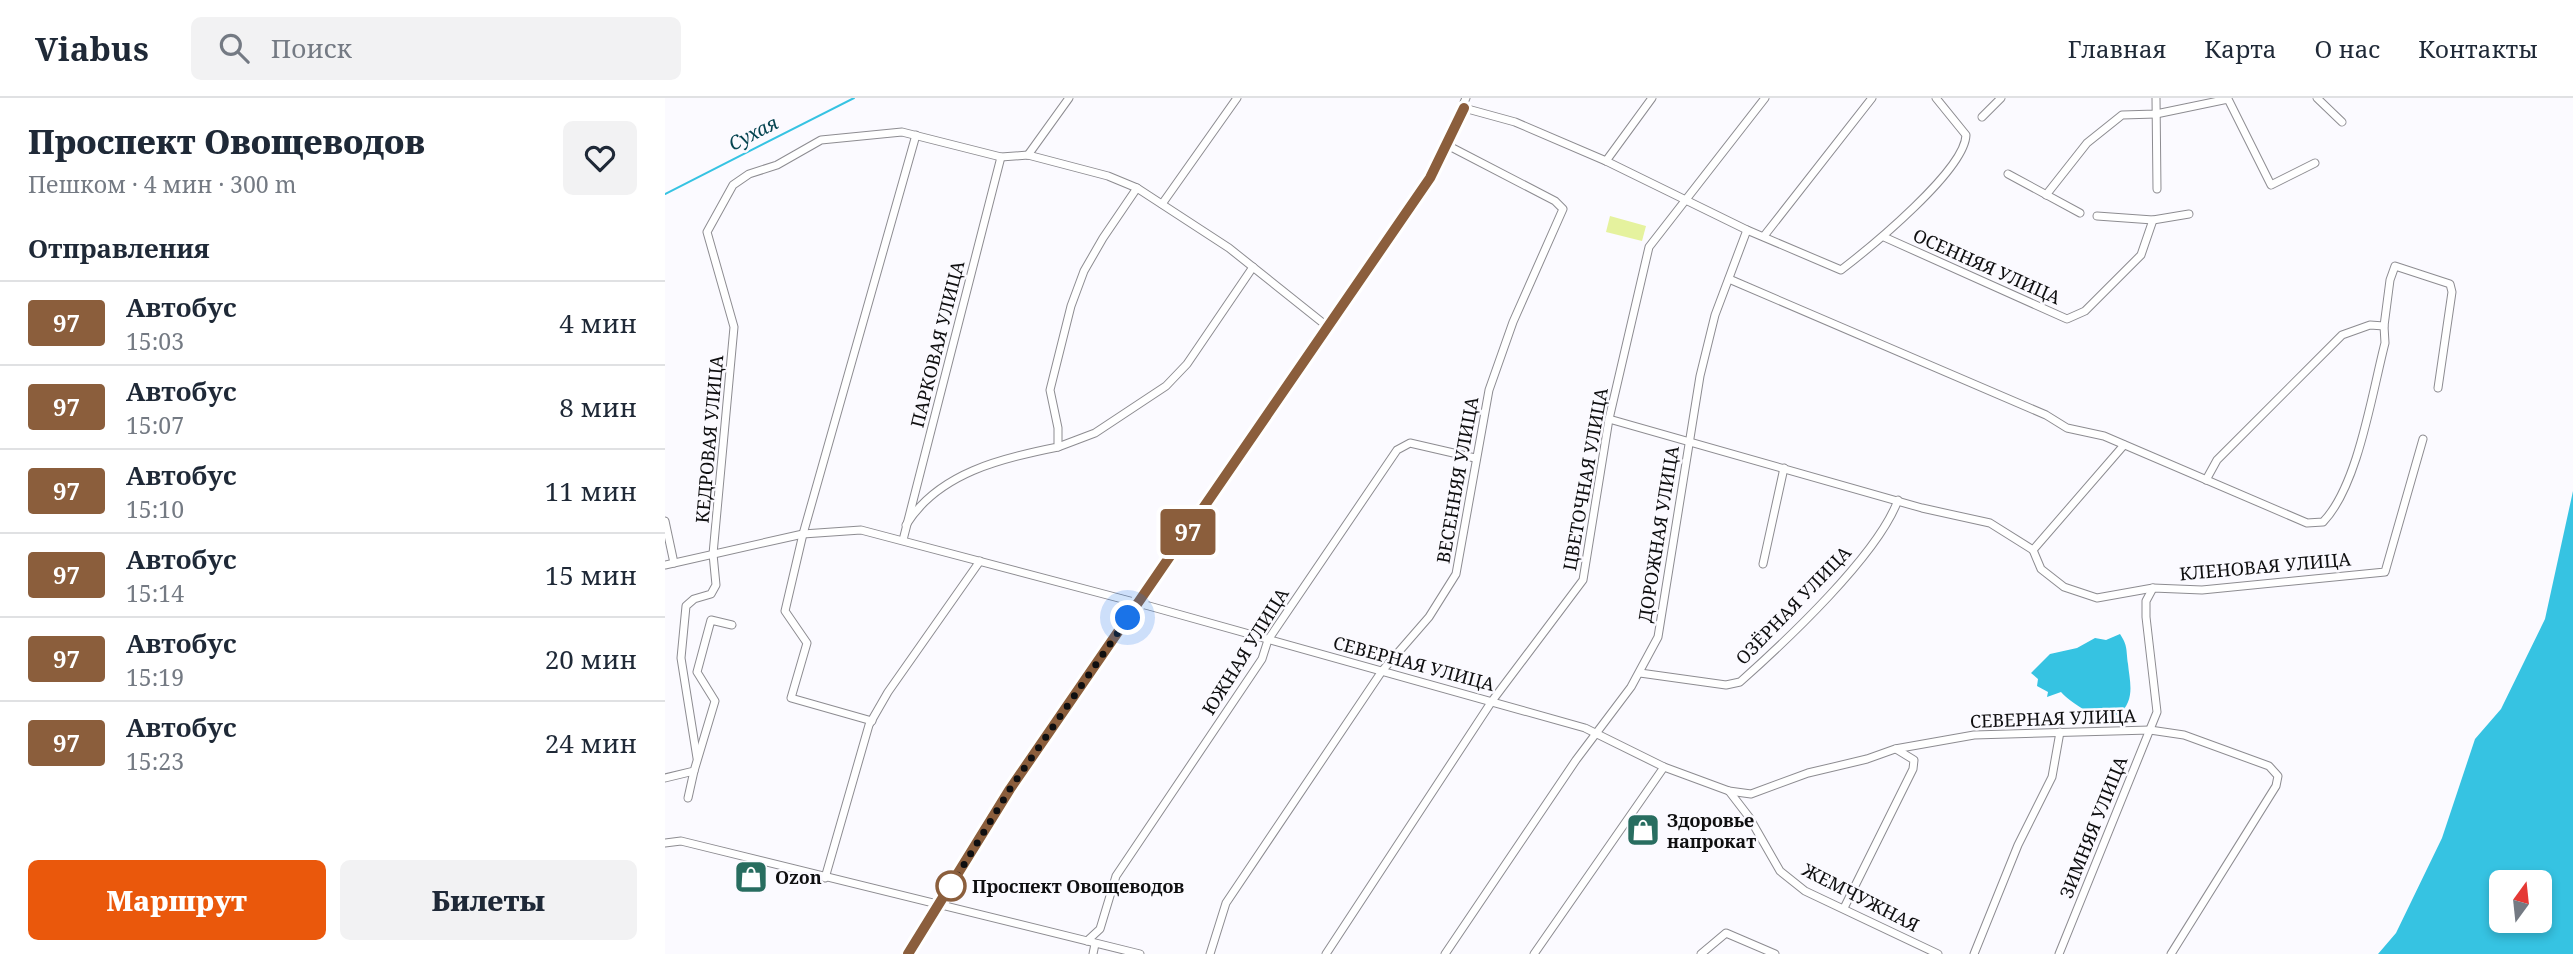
<!DOCTYPE html>
<html lang="ru">
<meta charset="utf-8">
<style>
body{margin:0;font-family:"Noto Serif",serif;background:#f2f2f3;color:#1f2937;height:100vh;display:flex;flex-direction:column;font-size:26px;white-space:nowrap}
*{box-sizing:border-box;margin:0}
p{font-size:23px;color:#747a83}
.icon{flex:none;width:38px;height:38px;fill:none;stroke:currentColor;stroke-width:2;stroke-linecap:round;stroke-linejoin:round}
.map{position:relative;flex:1;overflow:hidden}
.sheet{display:flex;flex-direction:column;background:#fff;width:665px}
.sheet>*{flex:none}
.badge{padding:0 14px;border-radius:5px;font-size:24px;line-height:46px}
.needle{width:46px;rotate:15deg}
.fabs{position:absolute;left:1824px;top:772px;display:grid;gap:14px}
.fabs a{display:grid;place-items:center;width:63px;height:63px;border-radius:10px;background:#fff;box-shadow:0 4px 10px #0003;font-size:35px}
.you{position:absolute;width:35px;height:35px;margin:-18px;border:5px solid #fff;border-radius:50%;background:#1a73e8;box-shadow:0 0 0 10px #1a73e833}
.map>.badge{position:absolute;translate:-50% -50%;box-shadow:0 0 0 4px #fff}
h2{padding:0 28px;font-size:26px;line-height:63px}
.round{display:grid;place-items:center;flex:none;width:74px;height:74px;border-radius:10px;background:#f2f2f3}
.overview{display:flex;align-items:center;justify-content:space-between;height:119px;padding:0 28px}
h1{font-size:33px;font-weight:800;line-height:52px}
.button{display:flex;gap:14px;margin-top:auto;padding:14px 28px}
.button a{flex:1;height:80px;border-radius:10px;background:#ea580c;color:#fff;font-size:28px;font-weight:800;line-height:80px;text-align:center}
.button a+a{background:#f2f2f3;color:#1f2937}
ul{padding:0;list-style:none}
li{display:flex;align-items:center;gap:21px;height:84px;padding:0 28px;border-top:2px solid #e0e1e3}
li div{flex:1}
li b{display:block;font-size:26px}
li em{font-style:normal}
li .badge{min-width:77px;font-weight:700;text-align:center}
header{display:flex;align-items:center;gap:42px;box-sizing:border-box;height:98px;padding:0 35px;background:#fff;border-bottom:2px solid #e0e1e3}
header strong{font-size:33px}
nav{display:flex;gap:38px;margin-inline-start:auto;font-size:24px}
.search{width:490px;height:63px;background:#f2f2f3;display:flex;align-items:center;gap:18px;box-sizing:border-box;padding:0 24px;border-radius:10px;color:#747a83;font-size:26px}
main{display:flex;flex:1;min-height:0}
.map>svg:first-child{display:block}
.green{fill:#e5f29e}
.water{fill:#36c3e2;fill-rule:evenodd}
.lines{fill:none;stroke-linecap:round;stroke-linejoin:round}
.stream{stroke:#36c3e2;stroke-width:2}
.minor-casing{stroke:#8d8c91;stroke-width:9}
.minor{stroke:#fff;stroke-width:7}
.line-casing{stroke:#fff;stroke-width:16}
.line{stroke:#8b5e3c;stroke-width:10}
.walk{stroke:#0f0f10;stroke-width:7;stroke-dasharray:0 12.6}
.stop-dot{fill:#fff;stroke:#8b5e3c;stroke-width:3.5}
.labels{text-anchor:middle;dominant-baseline:central;stroke-width:5;stroke-linejoin:round;paint-order:stroke}
.street-label{font-size:18px;fill:#0f0f10;stroke:#fbfaff}
.poi-label{font-size:18px;font-weight:bold;fill:#0f0f10;stroke:#fbfaff;text-anchor:start}
.stop-label{font-size:18px;font-weight:bold;fill:#0f0f10;stroke:#fbfaff;text-anchor:start}
.water-label{font-size:19px;font-style:italic;fill:#054450;stroke:#fbfaff}
</style>
<header>
<strong>Viabus</strong>
<div class="search"><svg class="icon" aria-label="search" viewBox="0 0 24 24"><circle cx="10" cy="10" r="6"/><path d="M15 15l6 6"/></svg>Поиск</div>
<nav><a>Главная</a><a>Карта</a><a>О нас</a><a>Контакты</a></nav>
</header>
<main>
<section class="sheet">
<div class="overview"><div><h1>Проспект Овощеводов</h1><p>Пешком · 4 мин · 300 m</p></div><a class="round"><svg class="icon" aria-label="heart" viewBox="0 0 24 24"><path d="M12 20l-8-8c-3-5 5-10 8-4 3-6 11-1 8 4z"/></svg></a></div>
<h2>Отправления</h2>
<ul>
<li><span class="badge" style="background:#8b5e3c;color:#fff">97</span><div><b>Автобус</b><p>15:03</p></div><em>4 мин</em></li>
<li><span class="badge" style="background:#8b5e3c;color:#fff">97</span><div><b>Автобус</b><p>15:07</p></div><em>8 мин</em></li>
<li><span class="badge" style="background:#8b5e3c;color:#fff">97</span><div><b>Автобус</b><p>15:10</p></div><em>11 мин</em></li>
<li><span class="badge" style="background:#8b5e3c;color:#fff">97</span><div><b>Автобус</b><p>15:14</p></div><em>15 мин</em></li>
<li><span class="badge" style="background:#8b5e3c;color:#fff">97</span><div><b>Автобус</b><p>15:19</p></div><em>20 мин</em></li>
<li><span class="badge" style="background:#8b5e3c;color:#fff">97</span><div><b>Автобус</b><p>15:23</p></div><em>24 мин</em></li>
</ul>
<div class="button"><a>Маршрут</a><a>Билеты</a></div>
</section>
<div class="map">
<svg width="1908" height="856" viewBox="0 0 1908 856">
<rect width="100%" height="100%" fill="#fbfaff"/>
<polygon class="green" points="945,118 981,128 977,143 941,134"/>
<g class="water">
<path d="M1908,393v463h-195l18,-21 46,-95 33,-99 26,-30 44,-90zM1874,784v38h-38v-38z"/>
<path d="M1455,536c8,12 6,16 8,30 1,12 5,26 0,38 -13,31 -53,5 -67,-10l-14,5 1,-5 -11,-6 1,-7 -7,-6 19,-19 27,-6 18,-10 11,2z"/>
</g>
<g class="lines">
<polyline class="stream" points="0,96 189,0"/>
<defs>
<g id="minor">
<polyline points="1491,0 1492,91"/>
<polyline points="1652,0 1677,24"/>
<path d="M799,10l51,14 91,39 141,69 94,40c30,-23 124,-100 125,-135l-30,-37"/>
<polyline points="1317,19 1336,0"/>
<polyline points="363,57 404,0"/>
<polyline points="941,63 987,0"/>
<polyline points="1343,76 1415,115"/>
<polyline points="1381,97 1422,45 1457,17 1491,16 1563,1 1606,87 1650,65"/>
<polyline points="497,106 572,0"/>
<polyline points="1432,118 1488,122 1524,116"/>
<polyline points="1099,138 1207,0"/>
<polyline points="1219,139 1402,221 1420,213 1476,157 1488,122"/>
<path d="M1064,181l317,136 21,13 37,8 203,87 16,-1c35,-36 49,-129 62,-179l-1,-17"/>
<polyline points="944,321 1257,410 1325,425 1368,452"/>
<polyline points="1459,347 1368,452 1376,471 1399,489 1432,500 1488,490 1537,492 1720,474 1758,341"/>
<polyline points="393,349 430,335 501,288 522,266 588,169"/>
<polyline points="1541,382 1552,362 1677,237 1705,227 1719,228 1725,182 1730,168 1785,186 1787,194 1773,290"/>
<polyline points="0,423 9,465"/>
<path d="M241,427c32,-52 96,-67 152,-78v-19l-8,-38 21,-84 13,-35 19,-33 34,-50"/>
<polyline points="238,442 336,59"/>
<polyline points="1098,466 1119,370"/>
<polyline points="0,467 138,436 196,432 484,508 920,630 999,669 1064,693 1086,696 1143,675 1202,661 1230,651 1309,637 1485,632 1519,637 1604,668 1613,678 1611,688 1506,856"/>
<path d="M975,575l86,12 14,-3c46,-41 138,-127 158,-182"/>
<polyline points="207,623 126,600 142,545 120,513 138,436 251,37"/>
<polyline points="32,660 16,560 21,508 29,501 46,496 51,487 48,456 69,229 42,134 68,87 84,76 112,67 156,42 237,34 336,59 363,57 443,78 472,90 564,150 663,229"/>
<polyline points="0,680 29,673 50,603 32,574 46,522 67,527"/>
<polyline points="1064,693 1084,719 1115,773 1140,793 1273,856"/>
<polyline points="23,700 29,673"/>
<polyline points="0,745 16,743 475,856"/>
<polyline points="160,780 204,627 223,594 315,463"/>
<polyline points="1179,810 1248,671 1249,662 1231,651"/>
<polyline points="422,843 435,831 451,778 597,561 603,542 732,352 745,345 810,360"/>
<polyline points="243,856 345,691 765,80 801,0"/>
<polyline points="428,856 430,846"/>
<polyline points="545,856 561,805 717,573 764,519 791,476 824,292 848,224 898,111 890,103 782,47"/>
<polyline points="661,856 827,603 918,482 944,321 984,149 1100,0"/>
<polyline points="780,856 911,662 966,589 993,539 1035,278 1050,217 1082,132"/>
<polyline points="869,856 999,669"/>
<polyline points="1036,856 1061,835 1110,856"/>
<polyline points="1309,856 1353,747 1387,679 1395,634"/>
<polyline points="1394,856 1492,614 1481,519 1481,503 1488,490"/>
</g>
</defs>
<use href="#minor" class="minor-casing"/>
<use href="#minor" class="minor"/>
</g>
<g class="lines">
<defs>
<polyline id="line" points="243,856 345,691 765,80 799,10"/>
</defs>
<use href="#line" class="line-casing"/>
<use href="#line" class="line"/>
<polyline class="walk" points="286,788 345,691 463,520"/>
</g>
<defs>
<symbol id="shop-square" viewBox="-11 -11 22 22"><rect x="-9" y="-9" width="18" height="18" rx="4" fill="#286d60" stroke="#fbfaff"/><path d="M-5-2.5h2.3a2.7 3.5 0 0 1 5.4 0H5L5.5 6h-11ZM-1.5-2.5h3a1.5 2.3 0 0 0-3 0Z" fill="#fff"/></symbol>
</defs>
<g fill-rule="evenodd">
<use href="#shop-square" x="959" y="713" width="38" height="38"/>
<use href="#shop-square" x="67" y="760" width="38" height="38"/>
</g>
<circle class="stop-dot" cx="286" cy="788" r="14"/>
<g class="labels">
<g class="street-label">
<text transform="translate(1322 168) rotate(24)">ОСЕННЯЯ УЛИЦА</text>
<text transform="translate(272 246) rotate(-76)">ПАРКОВАЯ УЛИЦА</text>
<text transform="translate(44 341) rotate(-85)">КЕДРОВАЯ УЛИЦА</text>
<text transform="translate(920 381) rotate(-80)">ЦВЕТОЧНАЯ УЛИЦА</text>
<text transform="translate(792 382) rotate(-80)">ВЕСЕННЯЯ УЛИЦА</text>
<text transform="translate(993 436) rotate(-81)">ДОРОЖНАЯ УЛИЦА</text>
<text transform="translate(1600 468) rotate(-5)">КЛЕНОВАЯ УЛИЦА</text>
<text transform="translate(1128 507) rotate(-46)">ОЗЁРНАЯ УЛИЦА</text>
<text transform="translate(580 553) rotate(-58)">ЮЖНАЯ УЛИЦА</text>
<text transform="translate(749 565) rotate(15)">СЕВЕРНАЯ УЛИЦА</text>
<text transform="translate(1388 620) rotate(-2)">СЕВЕРНАЯ УЛИЦА</text>
<text transform="translate(1428 729) rotate(-68)">ЗИМНЯЯ УЛИЦА</text>
<text transform="translate(1196 799) rotate(27)">ЖЕМЧУЖНАЯ</text>
</g>
<g class="poi-label">
<text x="1002" y="722">Здоровье<tspan x="1002" dy="21">напрокат</tspan></text>
<text x="110" y="779">Ozon</text>
</g>
<g class="stop-label">
<text x="307" y="788">Проспект Овощеводов</text>
</g>
<g class="water-label">
<text transform="translate(88 35) rotate(-27)">Сухая</text>
</g>
</g>
</svg>
<div class="fabs">
<a><svg class="needle" viewBox="-14 -14 28 28"><path d="M0-13l5 13h-10z" fill="#e53935"/><path d="M0 13l5-13h-10z" fill="#747a83"/></svg></a>
</div>
<div class="you" style="left:463px;top:520px"></div>
<b class="badge" style="left:523px;top:434px;background:#8b5e3c;color:#fff">97</b>
</div>
</main>
